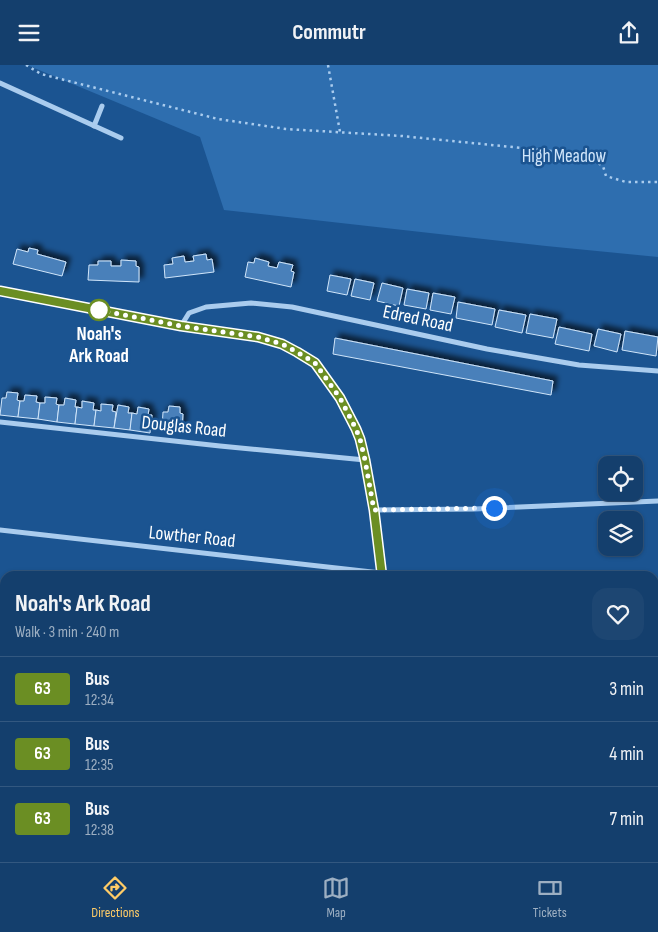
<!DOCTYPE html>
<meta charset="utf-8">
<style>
body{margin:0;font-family:"Sofia Sans Condensed",sans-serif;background:#1d4672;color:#f1f3f6;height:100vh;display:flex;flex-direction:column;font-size:19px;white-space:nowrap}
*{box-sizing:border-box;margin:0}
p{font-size:16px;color:#9dafc2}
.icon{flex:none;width:28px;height:28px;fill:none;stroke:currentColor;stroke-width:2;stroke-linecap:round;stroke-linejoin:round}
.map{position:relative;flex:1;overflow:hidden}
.sheet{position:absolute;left:0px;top:506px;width:659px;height:291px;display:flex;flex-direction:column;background:#143f6d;border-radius:15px 15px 0 0;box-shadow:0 1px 4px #0004,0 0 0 1px #335880}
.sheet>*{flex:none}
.badge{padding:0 10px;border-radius:4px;font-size:18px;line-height:32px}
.buttons{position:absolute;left:598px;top:391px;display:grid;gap:10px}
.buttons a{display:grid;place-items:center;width:45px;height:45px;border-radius:10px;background:#143f6d;box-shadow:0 1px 4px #0004,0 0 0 1px #335880;font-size:25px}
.you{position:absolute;width:25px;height:25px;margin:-12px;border:4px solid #fff;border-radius:50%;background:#1a73e8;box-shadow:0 0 0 8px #1a73e833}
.map>.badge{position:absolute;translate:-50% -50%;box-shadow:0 0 0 2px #fff}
.round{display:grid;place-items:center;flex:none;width:52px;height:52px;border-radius:15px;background:#1d4672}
.head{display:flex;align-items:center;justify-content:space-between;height:85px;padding:0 15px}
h1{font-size:24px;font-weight:700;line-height:38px}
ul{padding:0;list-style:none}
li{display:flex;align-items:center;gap:15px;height:65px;padding:0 15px;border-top:1px solid #335880}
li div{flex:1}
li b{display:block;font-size:19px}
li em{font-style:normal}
li .badge{min-width:55px;font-weight:700;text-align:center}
header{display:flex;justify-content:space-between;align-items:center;height:65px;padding:0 15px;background:#143f6d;font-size:22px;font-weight:700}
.tab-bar{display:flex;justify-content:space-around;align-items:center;height:70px;border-top:1px solid #335880;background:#143f6d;font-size:14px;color:#9dafc2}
.tab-bar a{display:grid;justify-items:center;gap:2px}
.tab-bar .current{color:#ffcc67}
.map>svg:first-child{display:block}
.green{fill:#2e6eaf}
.building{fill:#4880ba;stroke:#d0e5fa;filter:url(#shadow)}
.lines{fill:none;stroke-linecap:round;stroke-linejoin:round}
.path{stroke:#ace;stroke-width:2.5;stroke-dasharray:2.5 4;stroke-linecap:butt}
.lane{stroke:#ace;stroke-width:4}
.street{stroke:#ace;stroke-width:5}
.secondary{stroke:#d7e8fa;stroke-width:10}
.line-casing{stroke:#fff;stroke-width:11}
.line{stroke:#6b8e23;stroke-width:8}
.walk{stroke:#fff;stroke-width:5;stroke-dasharray:0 9}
.stop-dot{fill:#fff;stroke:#6b8e23;stroke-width:2.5}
.labels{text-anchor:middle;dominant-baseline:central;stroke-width:5;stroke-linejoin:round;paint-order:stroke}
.park-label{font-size:19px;fill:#d0e5fa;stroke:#1b5491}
.street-label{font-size:19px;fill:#fff;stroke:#1b5491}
.stop-label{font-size:19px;font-weight:bold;fill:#fff;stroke:#1b5491}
</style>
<header><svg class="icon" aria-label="menu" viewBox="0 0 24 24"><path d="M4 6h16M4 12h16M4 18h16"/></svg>Commutr<svg class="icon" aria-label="share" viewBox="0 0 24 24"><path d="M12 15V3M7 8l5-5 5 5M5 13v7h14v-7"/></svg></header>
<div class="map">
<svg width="658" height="797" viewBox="0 0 658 797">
<defs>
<filter id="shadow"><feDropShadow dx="4.5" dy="-4.5" stdDeviation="2.5" flood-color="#0009"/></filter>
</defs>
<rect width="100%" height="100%" fill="#1b5491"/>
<polygon class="green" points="27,0 658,0 658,192 546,181 224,145 200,72"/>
<g class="building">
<polygon points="29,183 38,185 37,189 66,197 62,211 13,199 17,184 28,187"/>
<polygon points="206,189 207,195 212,194 214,207 165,213 164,200 173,199 172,193 184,191 185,197 194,196 193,191"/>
<polygon points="255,193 269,197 268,201 277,203 279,197 293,200 291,206 294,207 291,222 245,212 248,197 254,198"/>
<polygon points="121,195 136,196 136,201 139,202 139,217 88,215 89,200 98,200 98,196 111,196 111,201 121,201"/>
<polygon points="330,210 351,214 347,230 327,226"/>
<polygon points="355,214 374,218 370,235 351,231"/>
<polygon points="382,218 403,223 399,241 377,236"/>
<polygon points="407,224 429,228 426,244 404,240"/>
<polygon points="433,228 455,232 451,249 430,245"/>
<polygon points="458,237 495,244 492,260 456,253"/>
<polygon points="499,245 526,250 522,268 495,262"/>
<polygon points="530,249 557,254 553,273 526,268"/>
<polygon points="559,262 592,269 589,286 555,279"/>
<polygon points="598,264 621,269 617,287 594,281"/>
<polygon points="625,266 658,272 656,291 622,285"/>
<polygon points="335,273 553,316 551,330 333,289"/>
<polygon points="7,327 18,328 17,335 20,336 18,352 0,350 2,333 6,333"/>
<polygon points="25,330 37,331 36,337 40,338 38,354 18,352 20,336 24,336"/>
<polygon points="45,332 57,333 56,339 59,340 57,357 38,354 40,338 45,338"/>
<polygon points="65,333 76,335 75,342 77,342 75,359 57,357 59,340 64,340"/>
<polygon points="82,336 94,338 93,345 96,345 94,361 75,359 77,342 82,343"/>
<polygon points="101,339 113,340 112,346 116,347 114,363 94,361 96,345 101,346"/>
<polygon points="118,340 129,342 128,348 132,348 130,365 114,363"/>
<polygon points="169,341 180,342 180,348 183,349 182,365 162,363 163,347 168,347"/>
<polygon points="138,342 149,344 148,350 152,350 150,368 130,365 132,348 137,349"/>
<polygon points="0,786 5,788 5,792 14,792 23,797 0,797"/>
</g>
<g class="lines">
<g class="path">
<polyline points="26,0 41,9 218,54 286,64 402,71 582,89 603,101 606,111 626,117 658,117"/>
<polyline points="328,0 340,67"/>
</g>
<polyline class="lane" points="654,521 658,522"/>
<g class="street">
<polyline points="0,18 121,73"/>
<polyline points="94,61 102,41"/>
<polyline points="0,226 181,261 258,272 282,279 297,287 315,299 340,333 356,363 360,374 365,395 374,445 382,511"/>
<polyline points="181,261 189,248 206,242 251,238 292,242 487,284 579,300 658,306"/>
<polyline points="0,357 220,381 365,395"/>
<polyline points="374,445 475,444 658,436"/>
<polyline points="0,465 381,508"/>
<polyline points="0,572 5,573"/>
<polyline points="654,597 658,597"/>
<polyline points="654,688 658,688"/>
<polyline points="175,797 176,792"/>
<polyline points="374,797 374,792"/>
</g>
<g class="secondary">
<polyline points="0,725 5,726"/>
<polyline points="654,782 658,782"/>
</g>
</g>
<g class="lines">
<defs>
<polyline id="line" points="0,226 181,261 258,272 282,279 297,287 315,298 340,333 356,364 360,374 365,395 374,445 382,511"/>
</defs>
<use href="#line" class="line-casing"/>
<use href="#line" class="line"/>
<polyline class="walk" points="99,245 181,261 258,272 282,279 297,287 315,298 340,333 356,364 360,374 365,395 374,445 494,443"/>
</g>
<circle class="stop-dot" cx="99" cy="245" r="10"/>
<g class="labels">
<g class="park-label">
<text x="564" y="91">High Meadow</text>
</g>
<g class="street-label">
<text transform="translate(418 254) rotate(12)">Edred Road</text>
<text transform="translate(184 362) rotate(6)">Douglas Road</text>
<text transform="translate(192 472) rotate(6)">Lowther Road</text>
</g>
<g class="stop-label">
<text x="99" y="269">Noah's<tspan x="99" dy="22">Ark Road</tspan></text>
</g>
</g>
</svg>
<div class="buttons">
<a><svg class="icon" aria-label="locate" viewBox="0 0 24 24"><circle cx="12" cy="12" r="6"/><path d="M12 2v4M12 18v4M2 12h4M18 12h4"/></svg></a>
<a><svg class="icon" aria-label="layers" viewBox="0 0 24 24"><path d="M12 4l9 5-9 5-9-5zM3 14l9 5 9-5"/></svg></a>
</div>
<div class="you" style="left:494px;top:443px"></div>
<section class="sheet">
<div class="head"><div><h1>Noah's Ark Road</h1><p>Walk · 3 min · 240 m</p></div><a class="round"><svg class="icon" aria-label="heart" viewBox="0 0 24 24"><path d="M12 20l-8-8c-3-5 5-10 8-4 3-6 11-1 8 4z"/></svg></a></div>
<ul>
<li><span class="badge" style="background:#6b8e23;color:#fff">63</span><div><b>Bus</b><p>12:34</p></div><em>3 min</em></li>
<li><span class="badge" style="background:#6b8e23;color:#fff">63</span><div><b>Bus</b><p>12:35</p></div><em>4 min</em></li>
<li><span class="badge" style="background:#6b8e23;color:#fff">63</span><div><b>Bus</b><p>12:38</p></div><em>7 min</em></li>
</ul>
</section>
</div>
<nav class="tab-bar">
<a class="current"><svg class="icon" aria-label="directions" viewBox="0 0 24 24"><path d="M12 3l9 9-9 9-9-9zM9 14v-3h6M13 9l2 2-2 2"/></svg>Directions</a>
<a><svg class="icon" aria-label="map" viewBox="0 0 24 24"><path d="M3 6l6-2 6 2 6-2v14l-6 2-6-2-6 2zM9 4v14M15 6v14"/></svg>Map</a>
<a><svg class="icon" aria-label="tickets" viewBox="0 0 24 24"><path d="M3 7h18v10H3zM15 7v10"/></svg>Tickets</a>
</nav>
